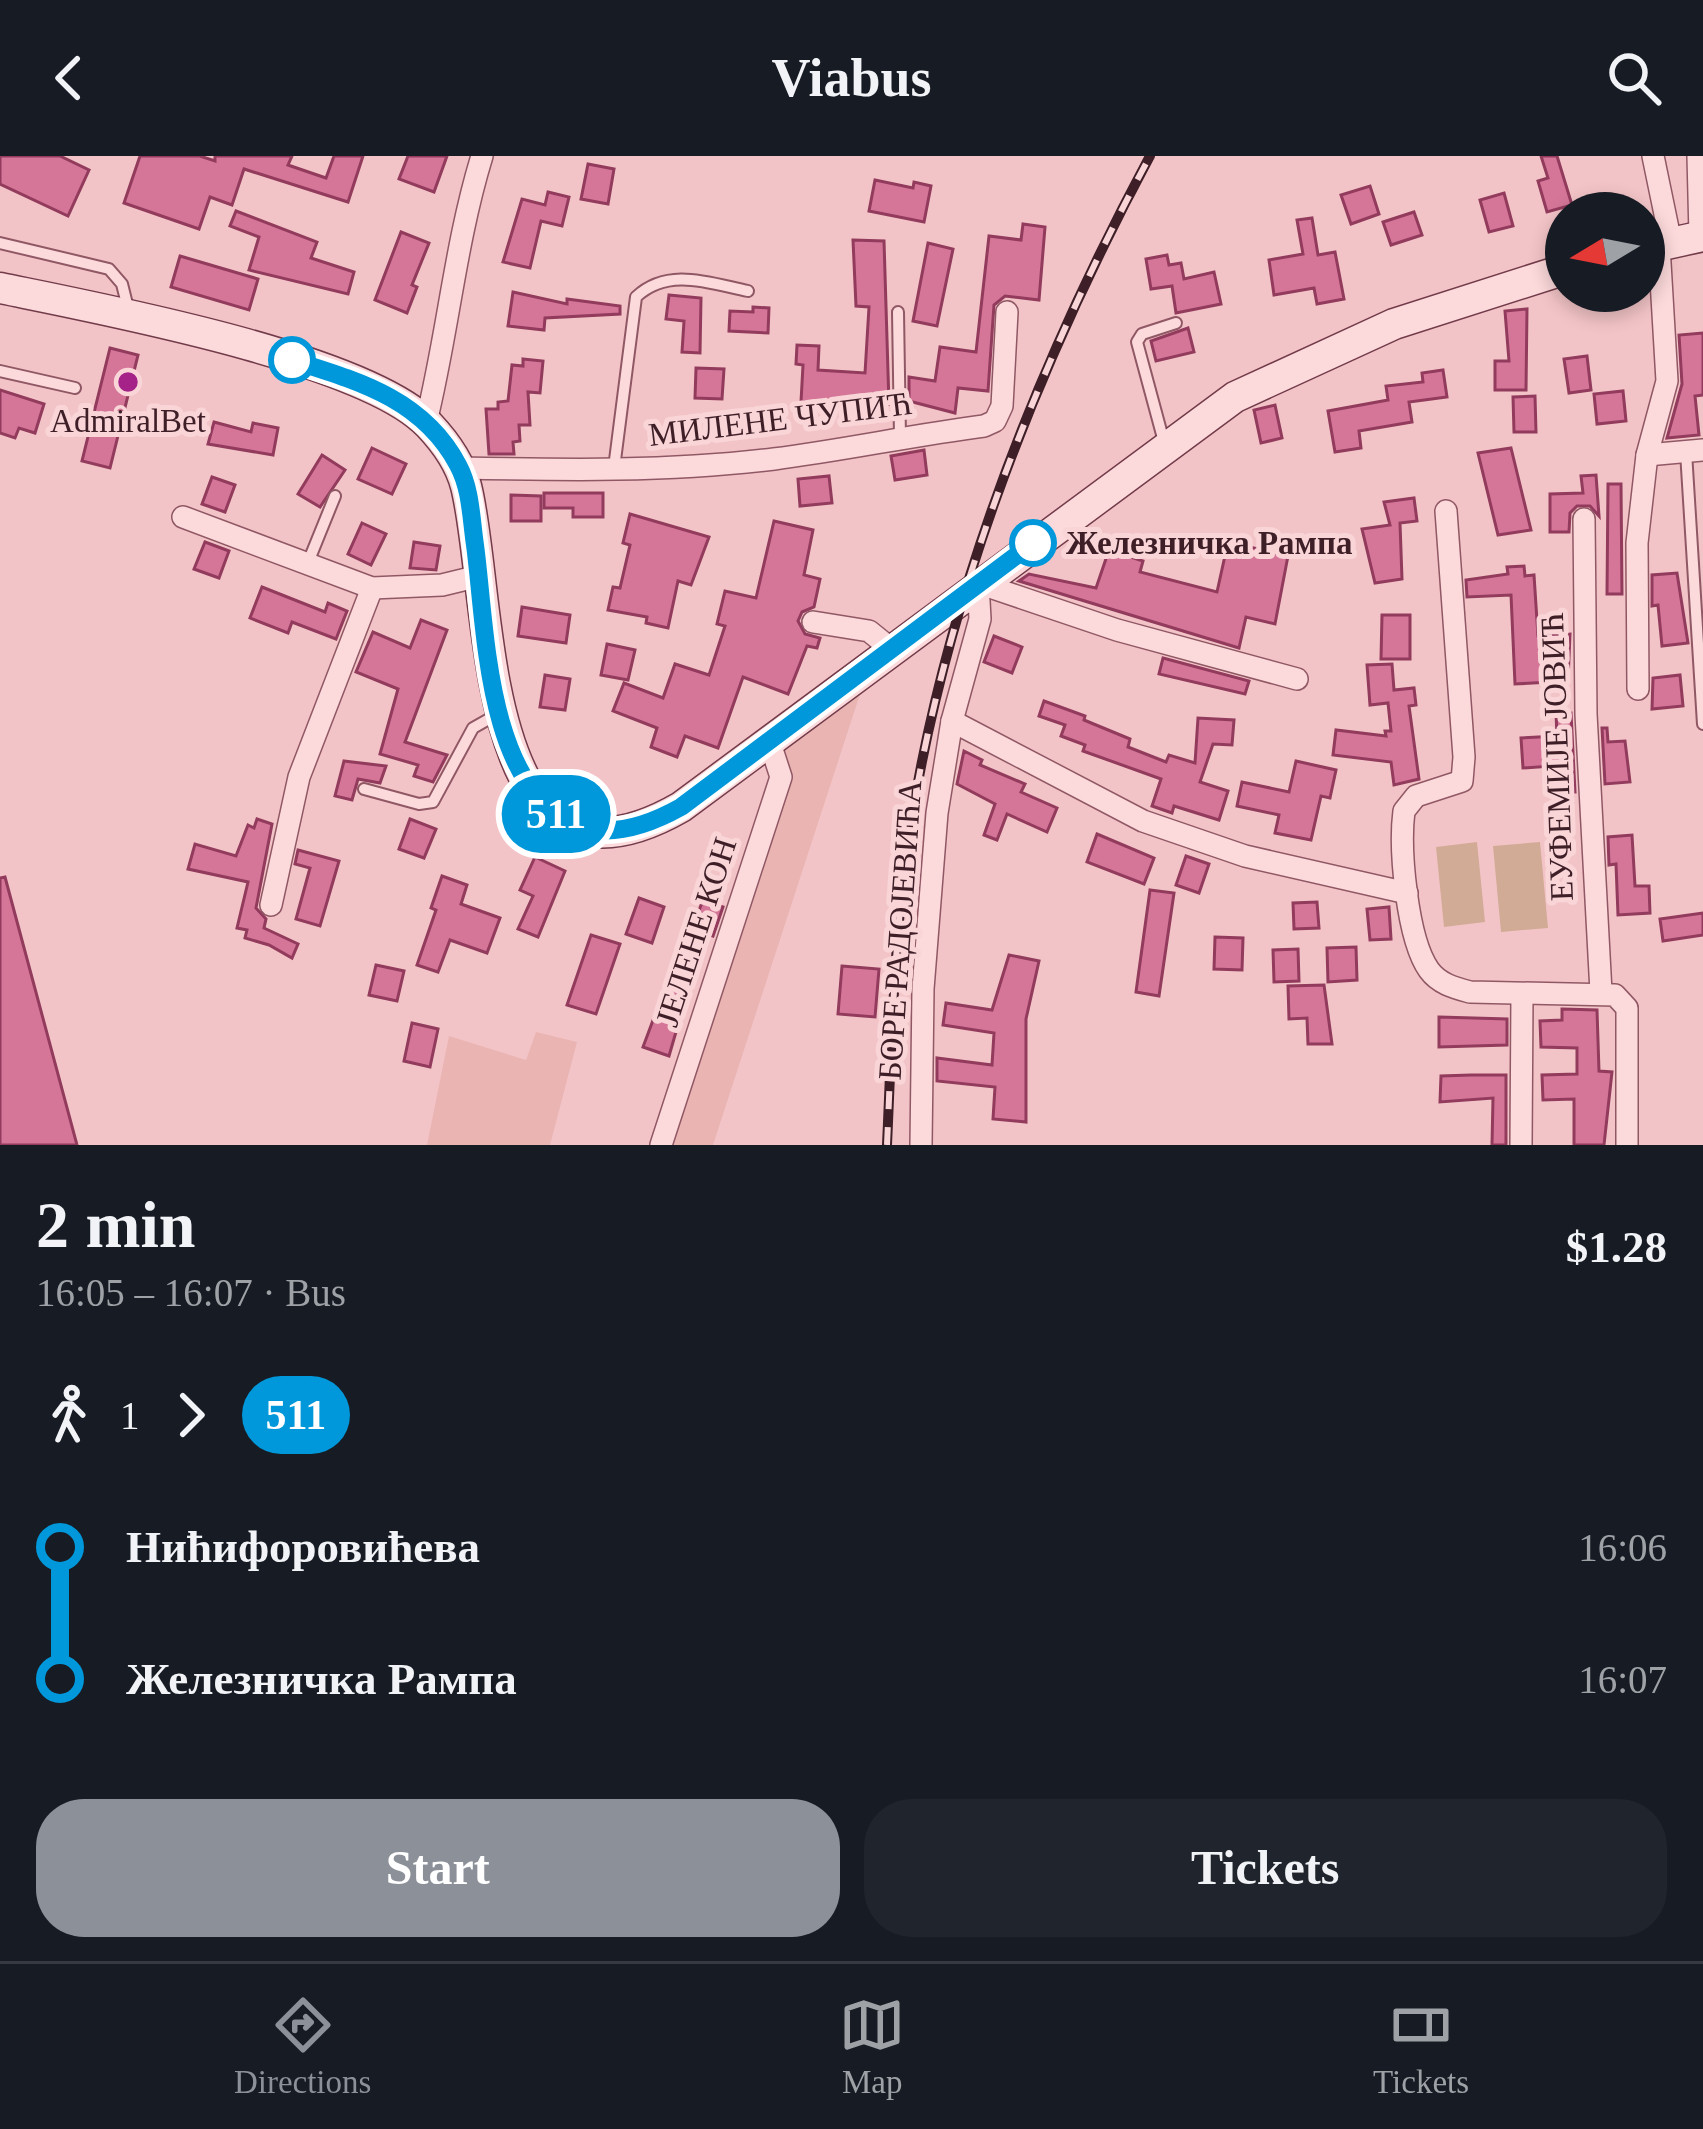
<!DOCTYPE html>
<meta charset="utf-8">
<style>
body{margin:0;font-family:Georgia,serif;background:#20242c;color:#f1f3f6;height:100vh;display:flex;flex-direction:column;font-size:45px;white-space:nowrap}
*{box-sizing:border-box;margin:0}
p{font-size:39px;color:#9ea1a6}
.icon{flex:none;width:66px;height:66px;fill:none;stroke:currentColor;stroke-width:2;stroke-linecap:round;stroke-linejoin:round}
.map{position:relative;height:989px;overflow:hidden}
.sheet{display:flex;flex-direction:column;background:#171b24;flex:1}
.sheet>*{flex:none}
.badge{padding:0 24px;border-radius:39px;font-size:42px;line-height:78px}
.needle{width:78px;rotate:260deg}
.controls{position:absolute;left:1545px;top:36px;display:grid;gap:24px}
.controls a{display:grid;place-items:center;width:120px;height:120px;border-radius:50%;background:#171b24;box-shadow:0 6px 18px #0003;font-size:60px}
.map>.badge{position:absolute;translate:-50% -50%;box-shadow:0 0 0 6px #fff}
.legs{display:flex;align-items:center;gap:18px;height:132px;padding:0 36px;font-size:39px}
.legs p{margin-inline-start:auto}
.head{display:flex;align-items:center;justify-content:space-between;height:204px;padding:0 36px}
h1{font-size:66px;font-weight:700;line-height:90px}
.cta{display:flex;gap:24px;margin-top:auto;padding:24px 36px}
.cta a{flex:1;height:138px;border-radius:48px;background:#8c9099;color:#fff;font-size:48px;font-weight:700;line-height:138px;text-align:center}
.cta a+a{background:#20242c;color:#f1f3f6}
ul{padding:0 36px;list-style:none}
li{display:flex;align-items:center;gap:42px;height:132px;font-size:45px}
li i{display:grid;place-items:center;width:18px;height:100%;margin:0 15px;background:currentColor}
li i::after{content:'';width:30px;height:30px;margin:-15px;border:9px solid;border-radius:50%;background:#171b24}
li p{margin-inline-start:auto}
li:first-child i{background:linear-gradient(#0000 50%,currentColor 0)}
li:last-child i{background:linear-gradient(currentColor 50%,#0000 0)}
header{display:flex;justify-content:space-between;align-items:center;height:156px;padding:0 36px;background:#171b24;font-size:54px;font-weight:700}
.tabs{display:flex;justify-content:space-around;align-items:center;height:168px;border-top:3px solid #363941;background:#171b24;font-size:33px;color:#9ea1a6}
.tabs a{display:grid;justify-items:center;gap:6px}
.tabs .on{color:#8c9099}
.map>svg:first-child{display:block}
.farmland{fill:#e9b4b1}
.green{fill:#d2ab96}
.building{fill:#d57698;stroke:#923b5c;stroke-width:3}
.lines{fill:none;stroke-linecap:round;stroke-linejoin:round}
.lane-casing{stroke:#905865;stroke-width:14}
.street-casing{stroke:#905865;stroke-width:24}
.secondary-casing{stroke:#723b4a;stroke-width:33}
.lane{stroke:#fcd9db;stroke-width:10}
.street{stroke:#fcd9db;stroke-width:21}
.secondary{stroke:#fcd9db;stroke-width:30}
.rail-casing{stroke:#3e1e27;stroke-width:10}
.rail{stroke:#f9d5d7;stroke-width:6;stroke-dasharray:18;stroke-linecap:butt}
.line-1-casing{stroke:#fff;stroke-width:27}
.line-1{stroke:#0098da;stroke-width:18}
.stop-1-dot{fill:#fff;stroke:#0098da;stroke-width:6}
.poi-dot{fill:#a52288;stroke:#f9d5d7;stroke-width:4.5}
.labels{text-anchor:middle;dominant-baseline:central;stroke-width:10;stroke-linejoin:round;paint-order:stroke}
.street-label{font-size:33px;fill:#3e1e27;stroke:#f9d5d7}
.poi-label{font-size:33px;fill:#3e1e27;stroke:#f9d5d7}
.stop-label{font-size:33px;font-weight:bold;fill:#3e1e27;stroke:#f9d5d7;text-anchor:start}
</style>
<header><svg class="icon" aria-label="back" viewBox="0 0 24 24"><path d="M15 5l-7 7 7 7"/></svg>Viabus<svg class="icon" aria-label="search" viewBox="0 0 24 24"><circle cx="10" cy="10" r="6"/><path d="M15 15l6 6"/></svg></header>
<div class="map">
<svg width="1703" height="989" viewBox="0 0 1703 989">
<rect width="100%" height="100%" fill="#f3c4c7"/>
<g class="farmland">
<polygon points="861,535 713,989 668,989 792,620 776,579"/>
<polygon points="536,876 577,886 550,989 427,989 449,880 526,904"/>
</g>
<g class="green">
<polygon points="1477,686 1485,766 1444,771 1436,691"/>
<polygon points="1540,686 1548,772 1501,776 1493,690"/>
</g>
<g class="building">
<polygon points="0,0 60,0 89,14 68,60 0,28"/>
<polygon points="140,0 200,0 215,5 215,0 292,0 288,9 326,22 334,0 363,0 348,46 244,13 232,49 210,41 199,73 124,47"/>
<polygon points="408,0 447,0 434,36 399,23"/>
<polygon points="1541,0 1557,0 1572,49 1547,56 1538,25 1548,22"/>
<polygon points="588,8 614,13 608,48 581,43"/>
<polygon points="875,24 913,32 914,26 931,30 924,66 869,55"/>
<polygon points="1370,30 1379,58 1351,68 1341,39"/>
<polygon points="548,36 569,41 562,70 541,65 530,112 503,106 522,43 545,49"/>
<polygon points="1504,37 1513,70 1489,76 1480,44"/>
<polygon points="236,55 317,86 311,102 354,116 348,138 249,114 259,81 230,70"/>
<polygon points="1414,56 1422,79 1391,89 1383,66"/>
<polygon points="1312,62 1318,99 1335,96 1344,143 1317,148 1314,132 1274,139 1269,104 1303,98 1297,64"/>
<polygon points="1023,68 1045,71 1039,144 1005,140 994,149 988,235 958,232 955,257 909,245 909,221 935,225 940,191 976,196 989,80 1021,84"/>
<polygon points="401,76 429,87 412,129 417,131 407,157 375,144"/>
<polygon points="853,84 884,85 889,248 801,246 803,209 796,208 797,189 819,190 818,214 865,217 869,151 856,150"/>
<polygon points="928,87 953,93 937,170 913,165"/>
<polygon points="1167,99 1169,109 1181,107 1184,123 1214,116 1221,148 1176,157 1172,130 1151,133 1146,103"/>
<polygon points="180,100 258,123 249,154 171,131"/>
<polygon points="513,136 567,148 567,143 620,150 620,158 545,162 544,174 508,170"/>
<polygon points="669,139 701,142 700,197 682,196 684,165 666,163"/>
<polygon points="753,151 769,152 768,177 729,175 730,155 753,156"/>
<polygon points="1527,153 1526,234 1495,234 1495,205 1509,205 1505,155"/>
<polygon points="1188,172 1194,196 1156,205 1151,185"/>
<polygon points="1703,177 1703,239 1695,240 1699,279 1667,282 1682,228 1679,179"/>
<polygon points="110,192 138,199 110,312 82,305"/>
<polygon points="1587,200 1591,234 1569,237 1564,203"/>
<polygon points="523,203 543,205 540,237 528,236 530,269 519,269 520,285 513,286 514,298 489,298 486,253 498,253 498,246 508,245 512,209 523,210"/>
<polygon points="696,212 724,213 722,243 695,242"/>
<polygon points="1443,214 1447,241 1409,246 1412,266 1359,275 1361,292 1335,296 1328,255 1388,244 1386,230 1423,226 1422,217"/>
<polygon points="0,234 44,248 35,277 19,272 15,282 0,277"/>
<polygon points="1623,235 1626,265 1597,268 1594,238"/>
<polygon points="1535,240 1536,276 1514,276 1513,241"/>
<polygon points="1275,249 1282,282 1261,287 1254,254"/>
<polygon points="214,266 251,276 253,267 278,272 273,299 208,288"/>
<polygon points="372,292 406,308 392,338 358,323"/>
<polygon points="1511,292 1531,374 1498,379 1478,297"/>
<polygon points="924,294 927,319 895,324 891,300"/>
<polygon points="322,299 345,314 320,351 298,338"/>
<polygon points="1596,319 1599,360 1590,350 1577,350 1570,357 1569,376 1550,376 1550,338 1583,337 1581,320"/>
<polygon points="829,320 832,347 800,350 798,323"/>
<polygon points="212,321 235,329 225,356 202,348"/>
<polygon points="1608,328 1621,328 1622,438 1607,438"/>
<polygon points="544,337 603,337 603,361 573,361 573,352 544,352"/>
<polygon points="511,339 541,340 541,365 511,365"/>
<polygon points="1414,342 1417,365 1400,367 1402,423 1375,427 1362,373 1390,369 1384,346"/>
<polygon points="630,358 709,381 691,429 678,425 668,472 646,467 647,461 608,454 613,431 620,432 630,389 623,387"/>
<polygon points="774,365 813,374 804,419 820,423 814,451 802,456 798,465 805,478 820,482 817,492 807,490 788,538 743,521 718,592 685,580 677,601 651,591 657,572 613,555 624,527 663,542 675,508 709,519 725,470 717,468 725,435 756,442"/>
<polygon points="362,367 386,378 371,409 348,398"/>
<polygon points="205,386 229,395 219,422 194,413"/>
<polygon points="414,386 440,390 436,414 410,412"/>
<polygon points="1228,386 1288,400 1275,468 1246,461 1239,492 1019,425 1029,418 1096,432 1109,394 1143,405 1140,416 1217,436"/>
<polygon points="1524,410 1525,420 1534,419 1538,480 1570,478 1568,525 1515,528 1511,439 1467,441 1466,424 1508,418 1507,411"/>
<polygon points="1677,417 1688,487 1662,490 1658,449 1652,450 1652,419"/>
<polygon points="262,431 325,456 328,447 347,455 336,483 292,466 288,477 250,462"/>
<polygon points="522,451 570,459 566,487 518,480"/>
<polygon points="1382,459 1410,459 1410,503 1381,503"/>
<polygon points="421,464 447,474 405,586 447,599 433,626 414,620 418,609 380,598 398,533 356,516 373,476 410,492"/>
<polygon points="994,480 1022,491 1012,517 984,506"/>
<polygon points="607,488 635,494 628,524 601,519"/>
<polygon points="1163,502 1249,525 1245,538 1159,518"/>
<polygon points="1392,508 1394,534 1414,532 1416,549 1409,550 1419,623 1394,629 1391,606 1333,599 1336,574 1386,580 1385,575 1391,575 1388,547 1370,549 1367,509"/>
<polygon points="545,519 570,523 565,554 540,551"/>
<polygon points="1680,519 1683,550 1652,553 1653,522"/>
<polygon points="1044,545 1085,560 1084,564 1130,583 1128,591 1166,606 1169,599 1195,607 1198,562 1234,564 1232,589 1213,588 1200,626 1228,635 1219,664 1174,650 1172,657 1152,650 1161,623 1083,595 1085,589 1061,580 1065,569 1039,560"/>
<polygon points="1571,557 1575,636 1567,636 1566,609 1523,612 1521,582 1557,580 1556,558"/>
<polygon points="1602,572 1607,572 1608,586 1625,585 1630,626 1605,628"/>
<polygon points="964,595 982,604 980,609 1025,628 1021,636 1057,652 1047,676 1007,658 997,684 984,679 995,648 957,628"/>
<polygon points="344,605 386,610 380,627 358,623 352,644 335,640"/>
<polygon points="1296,605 1336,614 1330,642 1321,640 1311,684 1275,677 1279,659 1237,650 1242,626 1289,636"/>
<polygon points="257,663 272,668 256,752 266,763 264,772 298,788 292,802 269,789 245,782 247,774 237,772 248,726 188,713 195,688 236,700 248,669 254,672"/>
<polygon points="410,663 436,673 424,702 399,693"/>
<polygon points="1097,678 1154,702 1144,728 1087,706"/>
<polygon points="1632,679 1635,730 1649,730 1650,757 1618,759 1616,708 1609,709 1608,681"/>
<polygon points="298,694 339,705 320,770 296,763 310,712 295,708"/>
<polygon points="1186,700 1209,708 1199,737 1176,729"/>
<polygon points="535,701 565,715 538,781 518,773 533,740 520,734"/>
<polygon points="442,720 467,729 461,748 500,762 487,797 450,784 438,816 417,809 436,754 431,752"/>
<polygon points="5,721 77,989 0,989 0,722"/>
<polygon points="1150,734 1174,737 1159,840 1136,836"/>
<polygon points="639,742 664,751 652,787 626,778"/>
<polygon points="703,744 723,751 713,780 692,773"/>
<polygon points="1317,746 1319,772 1294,773 1293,747"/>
<polygon points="1389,751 1391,783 1370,784 1367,753"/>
<polygon points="1703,757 1703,779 1663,785 1660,763"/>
<polygon points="591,779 620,788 596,858 567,849"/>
<polygon points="1215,781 1243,782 1242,814 1214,813"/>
<polygon points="1356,791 1357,824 1328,826 1327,792"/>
<polygon points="1298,793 1299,825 1274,826 1273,794"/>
<polygon points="1009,799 1039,805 1026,863 1026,966 993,963 995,931 937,925 937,902 992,909 994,877 943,869 946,847 992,854"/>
<polygon points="674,808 694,814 669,900 643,891"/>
<polygon points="376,809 404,815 397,845 369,839"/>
<polygon points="842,810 879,813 875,861 838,858"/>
<polygon points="1324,829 1332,888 1308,888 1307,862 1289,863 1288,830"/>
<polygon points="1562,853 1597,854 1599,915 1612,916 1604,989 1574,989 1574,943 1543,944 1542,919 1577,918 1577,892 1541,891 1540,865 1562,864"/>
<polygon points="1439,861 1507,863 1507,889 1439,891"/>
<polygon points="412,867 438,873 430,911 404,905"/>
<polygon points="1471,919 1506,919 1506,989 1492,989 1493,942 1440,946 1441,920"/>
</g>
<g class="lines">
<defs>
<g id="lane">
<polyline points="0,87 109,113 122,128 129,156"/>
<polyline points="898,156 900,281"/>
<polyline points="0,215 75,232"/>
<polyline points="1164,286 1137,186 1142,178 1176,167"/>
<polyline points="1686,296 1703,568"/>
<path d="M614,312l22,-171c32,-30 73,-14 112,-6"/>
<polyline points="307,409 335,340"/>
<polyline points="364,633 419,648 433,646 473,572 496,559"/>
</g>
<g id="street">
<polyline points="1653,0 1671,87"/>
<polyline points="1698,0 1700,80"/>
<path d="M426,266c22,-89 29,-178 56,-266"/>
<polyline points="1647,299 1703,294"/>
<path d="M460,312c105,2 209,4 314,-9 70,-9 140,-24 210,-33l11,-5 7,-15 5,-94"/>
<path d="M1446,355l18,246 -2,24 -46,15 -12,15c-5,38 3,128 25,159 10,14 26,18 41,22l145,3 12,13v137"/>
<polyline points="183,361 372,432 442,429 479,420"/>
<polyline points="1584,363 1586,558 1601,836"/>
<polyline points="978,427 1117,474 1297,523"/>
<polyline points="813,466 869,475 890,492"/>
<polyline points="1638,533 1637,387 1647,299 1667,225 1659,90"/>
<polyline points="952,565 1143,665 1245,700 1407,737"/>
<polyline points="271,749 299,621 372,432"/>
<polyline points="661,989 781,621 769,584"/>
<polyline points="921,989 923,833 937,657 952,565 980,463 978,427"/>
<polyline points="1521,989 1522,839"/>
</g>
<g id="secondary">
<polyline points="1644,93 1703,80"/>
<path d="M0,132c97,20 366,70 429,137 16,17 31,38 37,61 28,109 8,440 215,321l554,-410 159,-73 172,-55"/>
</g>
</defs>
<use href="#lane" class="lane-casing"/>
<use href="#street" class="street-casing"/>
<use href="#secondary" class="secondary-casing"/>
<use href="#lane" class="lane"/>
<use href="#street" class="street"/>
<use href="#secondary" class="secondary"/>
<defs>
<path id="rail" d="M887,989c5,-109 7,-221 25,-329 38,-230 128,-455 238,-660"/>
</defs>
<use href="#rail" class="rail-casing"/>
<use href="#rail" class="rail"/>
</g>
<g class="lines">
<defs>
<path id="line-1" d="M292,204c66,21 131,39 166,105 13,24 13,53 17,80 11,82 11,233 93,276 37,20 79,5 113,-14l352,-264"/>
</defs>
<use href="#line-1" class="line-1-casing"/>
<use href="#line-1" class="line-1"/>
</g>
<g class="stop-1-dot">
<circle cx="292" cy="204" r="21"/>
<circle cx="1033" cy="387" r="21"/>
</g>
<circle class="poi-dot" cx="128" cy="226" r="12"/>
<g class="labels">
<g class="street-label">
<text transform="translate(780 263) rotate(-7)">МИЛЕНЕ ЧУПИЋ</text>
<text transform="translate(1557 601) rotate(-92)">ЕУФЕМИЈЕ ЈОВИЋ</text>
<text transform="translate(900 774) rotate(-86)">БОРЕ РАДОЈЕВИЋА</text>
<text transform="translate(696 776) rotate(-72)">ЈЕЛЕНЕ КОН</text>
</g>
<g class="poi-label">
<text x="128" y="265">AdmiralBet</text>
</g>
<g class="stop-label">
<text x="1066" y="387">Железничка Рампа</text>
</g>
</g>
</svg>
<div class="controls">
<a><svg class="needle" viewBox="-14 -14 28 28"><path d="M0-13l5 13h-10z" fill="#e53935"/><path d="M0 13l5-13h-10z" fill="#9ea1a6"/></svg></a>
</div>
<b class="badge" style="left:556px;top:658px;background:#0098da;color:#fff">511</b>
</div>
<section class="sheet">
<div class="head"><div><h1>2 min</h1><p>16:05 – 16:07 · Bus</p></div><b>$1.28</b></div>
<div class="legs"><svg class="icon" aria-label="walk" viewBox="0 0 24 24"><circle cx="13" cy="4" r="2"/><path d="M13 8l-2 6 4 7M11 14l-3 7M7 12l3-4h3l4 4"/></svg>1<svg class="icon" aria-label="forward" viewBox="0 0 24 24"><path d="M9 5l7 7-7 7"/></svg><b class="badge" style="background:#0098da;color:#fff">511</b></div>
<ul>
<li><i style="color:#0098da"></i><b>Нићифоровићева</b><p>16:06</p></li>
<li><i style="color:#0098da"></i><b>Железничка Рампа</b><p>16:07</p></li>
</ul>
<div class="cta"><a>Start</a><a>Tickets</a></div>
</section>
<nav class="tabs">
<a class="on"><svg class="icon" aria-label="directions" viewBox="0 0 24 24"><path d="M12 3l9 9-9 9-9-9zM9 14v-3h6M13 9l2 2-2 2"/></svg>Directions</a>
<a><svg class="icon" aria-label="map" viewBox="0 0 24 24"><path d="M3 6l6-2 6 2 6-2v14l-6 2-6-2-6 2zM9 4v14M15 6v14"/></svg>Map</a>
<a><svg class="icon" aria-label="tickets" viewBox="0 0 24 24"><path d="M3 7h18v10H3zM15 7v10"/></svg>Tickets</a>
</nav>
